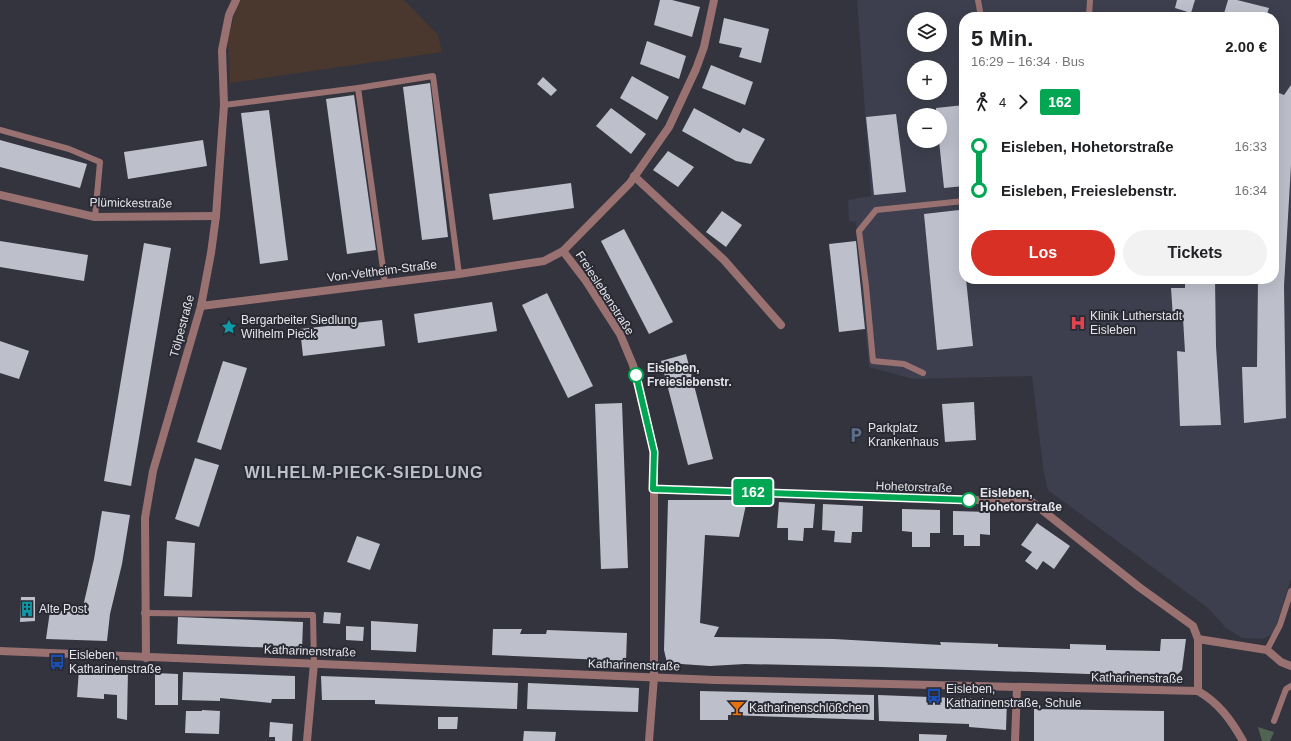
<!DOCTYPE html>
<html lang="de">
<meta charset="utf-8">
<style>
body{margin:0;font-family:Arial,sans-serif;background:#f2f2f2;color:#202124;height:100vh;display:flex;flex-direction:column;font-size:15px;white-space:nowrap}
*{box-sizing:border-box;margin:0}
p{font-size:13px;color:#757577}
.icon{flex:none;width:22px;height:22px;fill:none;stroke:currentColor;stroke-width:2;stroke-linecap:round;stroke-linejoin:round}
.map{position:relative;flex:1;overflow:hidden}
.details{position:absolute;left:959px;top:12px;width:320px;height:272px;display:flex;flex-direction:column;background:#fff;border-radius:16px;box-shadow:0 4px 16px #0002}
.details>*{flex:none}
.badge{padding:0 8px;border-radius:3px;font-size:14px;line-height:26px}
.controls{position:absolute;left:907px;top:12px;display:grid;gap:8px}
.controls a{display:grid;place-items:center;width:40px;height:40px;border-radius:50%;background:#fff;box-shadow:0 4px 16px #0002;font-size:20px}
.map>.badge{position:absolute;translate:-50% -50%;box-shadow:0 0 0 2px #fff}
.legs{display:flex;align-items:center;gap:6px;height:44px;padding:0 12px;font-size:13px}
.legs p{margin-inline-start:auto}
.summary{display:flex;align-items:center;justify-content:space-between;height:68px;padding:0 12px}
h1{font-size:22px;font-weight:800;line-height:30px}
.primary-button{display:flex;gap:8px;margin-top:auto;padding:8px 12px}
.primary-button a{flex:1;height:46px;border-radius:24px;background:#d93025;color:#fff;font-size:16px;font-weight:800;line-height:46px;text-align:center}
.primary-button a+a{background:#f2f2f2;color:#202124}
ul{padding:0 12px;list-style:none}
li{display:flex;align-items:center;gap:14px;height:44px;font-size:15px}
li i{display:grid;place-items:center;width:6px;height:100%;margin:0 5px;background:currentColor}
li i::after{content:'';width:10px;height:10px;margin:-5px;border:3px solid;border-radius:50%;background:#fff}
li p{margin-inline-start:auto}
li:first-child i{background:linear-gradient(#0000 50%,currentColor 0)}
li:last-child i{background:linear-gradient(currentColor 50%,#0000 0)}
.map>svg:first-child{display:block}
.built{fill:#3d3f4e;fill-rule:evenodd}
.industrial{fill:#4a382f}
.green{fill:#4f6452}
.building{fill:#bdbfcb}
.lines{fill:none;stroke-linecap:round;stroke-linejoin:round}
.service{stroke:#9a7171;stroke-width:6}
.minor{stroke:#9a7171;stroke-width:8}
.line-1-casing{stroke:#fff;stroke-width:9}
.line-1{stroke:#00a651;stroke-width:6}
.stop-1-dot{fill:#fff;stroke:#00a651;stroke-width:2}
.labels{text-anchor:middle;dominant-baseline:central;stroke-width:4;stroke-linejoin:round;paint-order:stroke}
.street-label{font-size:12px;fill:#e4e5eb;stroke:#292a33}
.poi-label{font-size:12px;fill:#e4e5eb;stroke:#292a33;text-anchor:start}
.stop-label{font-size:12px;font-weight:bold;fill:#e4e5eb;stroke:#292a33;text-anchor:start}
.district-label{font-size:16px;font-weight:bold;letter-spacing:1px;fill:#bec0cc;stroke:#292a33}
</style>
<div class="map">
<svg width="1291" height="741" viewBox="0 0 1291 741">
<rect width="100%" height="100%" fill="#33343e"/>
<path class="built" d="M857,0h434v578l-17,55 -11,6 -21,-1 -16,-10 -18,-20 -160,-118 -4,-16 -12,-98 -119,3 -44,-12 -13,-145 -7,-1 -1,-21 23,-4zM964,17h310v262h-310zM914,19h26v26h-26zM914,67h26v26h-26zM914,115h26v26h-26z"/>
<polygon class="industrial" points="241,0 404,0 438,35 442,52 230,83 228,39 237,6"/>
<polygon class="green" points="1258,727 1274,732 1270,741 1262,741"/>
<g class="building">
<polygon points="660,0 672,0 700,7 692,37 654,25"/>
<polygon points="1177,0 1195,0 1191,13 1175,8"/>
<polygon points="1228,0 1237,0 1269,8 1266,17 1223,17"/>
<polygon points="724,18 769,29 761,63 739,57 742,48 719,43"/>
<polygon points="647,41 686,56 679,79 640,64"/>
<polygon points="711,65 753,82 745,105 702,88"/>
<polygon points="632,76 669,97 657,120 620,98"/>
<polygon points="543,77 557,90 551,96 537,84"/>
<polygon points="430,83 448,237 422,240 403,87"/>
<polygon points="1291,85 1291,165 1284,286 1286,418 1244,423 1242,367 1257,367 1258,279 1274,279 1274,91 1284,95"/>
<polygon points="354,95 376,250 347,254 326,99"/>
<polygon points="964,105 964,186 944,188 939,141 940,115 936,115 936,108"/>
<polygon points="611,108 646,134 631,154 596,126"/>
<polygon points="694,108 740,133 743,128 765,139 751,164 736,161 682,131"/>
<polygon points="269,110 288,260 260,264 241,113"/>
<polygon points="896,114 906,192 874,195 866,117"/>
<polygon points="0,140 87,164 80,188 0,167"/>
<polygon points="203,140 207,166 128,179 124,152"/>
<polygon points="668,151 694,167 678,187 653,170"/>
<polygon points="571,183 574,208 493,220 489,194"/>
<polygon points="959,210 964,255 964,279 966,279 973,346 937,350 924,214"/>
<polygon points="722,211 742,225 726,247 706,232"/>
<polygon points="624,229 673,322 649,334 601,241"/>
<polygon points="0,241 88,255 84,281 0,267"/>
<polygon points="856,241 865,329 839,332 829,244"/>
<polygon points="144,243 171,248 131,486 104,481"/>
<polygon points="1185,279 1215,279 1216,346 1221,425 1180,426 1177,351 1185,352 1183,318 1173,318 1171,288 1185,288"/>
<polygon points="547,293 593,386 568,398 522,305"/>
<polygon points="492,302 497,331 418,343 414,314"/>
<polygon points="382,320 385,346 303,356 300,329"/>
<polygon points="0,341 29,351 19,379 0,373"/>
<polygon points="686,354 713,459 688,465 661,361"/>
<polygon points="223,361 247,368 221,450 197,442"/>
<polygon points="974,402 976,440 945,442 942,404"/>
<polygon points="622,403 628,568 601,569 595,404"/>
<polygon points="195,458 219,465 199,527 175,519"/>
<polygon points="668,500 747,500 739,537 705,535 700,623 719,627 714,637 834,639 941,645 940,642 998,644 998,647 1070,649 1070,644 1106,645 1106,650 1160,651 1161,639 1186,639 1182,670 1175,677 882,667 745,664 710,666 667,663 664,650"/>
<polygon points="779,502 815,504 813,528 804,528 803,541 788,540 788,528 777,528"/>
<polygon points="823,504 863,506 862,532 852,532 851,543 834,542 835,531 822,530"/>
<polygon points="902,509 940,510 940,533 930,533 930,547 912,547 912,532 902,531"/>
<polygon points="102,511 130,515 122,564 110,614 107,641 46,639 50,611 82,611 94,559"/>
<polygon points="953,511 990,512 990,535 980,534 980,546 964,546 964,535 953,535"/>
<polygon points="1037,523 1070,546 1054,569 1043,561 1037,570 1025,561 1032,552 1021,545"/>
<polygon points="357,536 380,544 370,570 347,562"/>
<polygon points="167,541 195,543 192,597 164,596"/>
<polygon points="21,597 35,597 35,621 20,622"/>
<polygon points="324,612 341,613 340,624 323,623"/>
<polygon points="178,617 303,622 302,649 177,644"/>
<polygon points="371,621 418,624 416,652 371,650"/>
<polygon points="346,626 364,627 363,641 346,640"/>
<polygon points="493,629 522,629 520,634 546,634 547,630 627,633 626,661 492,655"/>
<polygon points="79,669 128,671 127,720 117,718 117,695 104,694 104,699 77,697"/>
<polygon points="183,672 295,676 295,699 272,699 271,703 220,698 220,701 182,700"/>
<polygon points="155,673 178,674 178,705 155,705"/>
<polygon points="321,676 518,683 517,709 375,704 375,700 322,700"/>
<polygon points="528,683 639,688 638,712 527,709"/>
<polygon points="700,691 874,695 874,720 728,715 728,720 700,720"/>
<polygon points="878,695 1007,700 1006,730 969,727 969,724 879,721"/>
<polygon points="1034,709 1164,711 1164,741 1034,741"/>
<polygon points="202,710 220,711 219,734 185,733 186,711 202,711"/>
<polygon points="438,717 458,717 457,729 438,729"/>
<polygon points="270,722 293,724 292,741 275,741 275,737 269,737"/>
<polygon points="524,731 556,732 555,741 523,741"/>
<polygon points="919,734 947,735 946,741 919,741"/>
</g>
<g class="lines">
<g class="service">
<polyline points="978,0 981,17"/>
<polyline points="1089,17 1090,0"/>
<polyline points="224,105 358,88"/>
<polyline points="0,130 69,149 100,162 95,217"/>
<polyline points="385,283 358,88 433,76 459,274"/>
<polyline points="923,373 904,364 873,361 866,286 859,231 876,210 964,201"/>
<polyline points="144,613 313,615 314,663"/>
<polyline points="1267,650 1280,625 1291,591"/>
<polyline points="1274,721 1286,689 1291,686"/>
</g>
<g class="minor">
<polyline points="634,176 724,260 781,325"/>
<polyline points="0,195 95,217 216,216"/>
<polyline points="563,251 586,281 620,334 633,365 654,452 654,677 649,741"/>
<polyline points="201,306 459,274 544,261 563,251 630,183 669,127 696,69 704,47 714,0"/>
<polyline points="653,489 1032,502 1139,587 1193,626 1198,639 1198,691"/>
<polyline points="1198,639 1267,650 1281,662 1291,666"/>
<path d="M0,651l716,29 482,11c21,12 33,29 45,50"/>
<polyline points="146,658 145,518 153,471 201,306 211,253 216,216 224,105 222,50 229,15 236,0"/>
<polyline points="307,741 314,663"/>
<polyline points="1015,741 1017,688"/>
</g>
</g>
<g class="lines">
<defs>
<polyline id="line-1" points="636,375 654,452 653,489 969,500"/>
</defs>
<use href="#line-1" class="line-1-casing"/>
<use href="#line-1" class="line-1"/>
</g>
<defs>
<symbol id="hospital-bare" viewBox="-9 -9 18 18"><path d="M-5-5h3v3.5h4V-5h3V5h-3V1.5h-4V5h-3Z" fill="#e0444e" stroke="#292a33" stroke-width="2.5" paint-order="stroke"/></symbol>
<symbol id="sight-bare" viewBox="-9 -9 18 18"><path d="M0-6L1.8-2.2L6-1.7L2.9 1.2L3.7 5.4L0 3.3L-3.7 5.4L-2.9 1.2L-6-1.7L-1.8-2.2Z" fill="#0f9aa8" stroke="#292a33" stroke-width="2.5" paint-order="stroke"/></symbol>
<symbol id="parking-bare" viewBox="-9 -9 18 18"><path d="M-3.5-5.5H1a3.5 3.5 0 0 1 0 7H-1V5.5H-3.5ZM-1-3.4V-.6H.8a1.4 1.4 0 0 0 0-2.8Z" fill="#5c6f8a" stroke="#292a33" stroke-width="2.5" paint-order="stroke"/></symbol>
<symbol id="building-bare" viewBox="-9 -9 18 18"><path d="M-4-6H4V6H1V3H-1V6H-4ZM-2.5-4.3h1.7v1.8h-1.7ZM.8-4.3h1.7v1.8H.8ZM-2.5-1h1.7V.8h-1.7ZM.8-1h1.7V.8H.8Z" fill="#0f9aa8" stroke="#292a33" stroke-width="2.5" paint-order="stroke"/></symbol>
<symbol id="bus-bare" viewBox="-9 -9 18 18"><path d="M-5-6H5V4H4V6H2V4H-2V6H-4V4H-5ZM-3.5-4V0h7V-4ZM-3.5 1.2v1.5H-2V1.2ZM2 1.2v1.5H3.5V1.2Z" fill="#1a4fb4" stroke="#292a33" stroke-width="2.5" paint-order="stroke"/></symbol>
<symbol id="bar-bare" viewBox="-9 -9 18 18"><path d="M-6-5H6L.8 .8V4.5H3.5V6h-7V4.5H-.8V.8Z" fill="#e8710a" stroke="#292a33" stroke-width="2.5" paint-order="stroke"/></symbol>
</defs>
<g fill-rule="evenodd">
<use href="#hospital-bare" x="1067" y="312" width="22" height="22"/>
<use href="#sight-bare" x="218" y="316" width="22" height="22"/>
<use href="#parking-bare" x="845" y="424" width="22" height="22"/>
<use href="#building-bare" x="16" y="598" width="22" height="22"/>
<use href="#bus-bare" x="46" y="651" width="22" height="22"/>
<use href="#bus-bare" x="923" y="685" width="22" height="22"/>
<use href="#bar-bare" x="726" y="697" width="22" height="22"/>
</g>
<g class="stop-1-dot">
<circle cx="636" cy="375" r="7"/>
<circle cx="969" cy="500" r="7"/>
</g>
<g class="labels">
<g class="street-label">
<text transform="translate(131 203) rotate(1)">Plümickestraße</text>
<text transform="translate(382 271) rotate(-7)">Von-Veltheim-Straße</text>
<text transform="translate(605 293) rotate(57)">Freieslebenstraße</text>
<text transform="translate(182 326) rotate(-75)">Tölpestraße</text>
<text transform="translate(914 487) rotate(2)">Hohetorstraße</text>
<text transform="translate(310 651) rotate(2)">Katharinenstraße</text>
<text transform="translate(634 665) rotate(2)">Katharinenstraße</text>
<text transform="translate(1137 678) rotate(1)">Katharinenstraße</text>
</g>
<g class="poi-label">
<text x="1090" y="316">Klinik Lutherstadt<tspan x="1090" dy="14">Eisleben</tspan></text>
<text x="241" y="320">Bergarbeiter Siedlung<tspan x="241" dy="14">Wilhelm Pieck</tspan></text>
<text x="868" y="428">Parkplatz<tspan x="868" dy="14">Krankenhaus</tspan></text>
<text x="39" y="609">Alte Post</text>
<text x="69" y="655">Eisleben,<tspan x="69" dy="14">Katharinenstraße</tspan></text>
<text x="946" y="689">Eisleben,<tspan x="946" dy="14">Katharinenstraße, Schule</tspan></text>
<text x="749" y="708">Katharinenschlößchen</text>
</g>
<g class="stop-label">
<text x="647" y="368">Eisleben,<tspan x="647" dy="14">Freieslebenstr.</tspan></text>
<text x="980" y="493">Eisleben,<tspan x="980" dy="14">Hohetorstraße</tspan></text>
</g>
<g class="district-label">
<text x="364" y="472">WILHELM-PIECK-SIEDLUNG</text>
</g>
</g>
</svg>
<div class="controls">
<a><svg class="icon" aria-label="layers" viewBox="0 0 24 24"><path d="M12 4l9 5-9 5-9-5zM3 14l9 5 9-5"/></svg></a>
<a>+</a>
<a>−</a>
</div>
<b class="badge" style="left:753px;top:492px;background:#00a651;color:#fff">162</b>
<section class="details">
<div class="summary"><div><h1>5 Min.</h1><p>16:29 – 16:34 · Bus</p></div><b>2.00 €</b></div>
<div class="legs"><svg class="icon" aria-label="walk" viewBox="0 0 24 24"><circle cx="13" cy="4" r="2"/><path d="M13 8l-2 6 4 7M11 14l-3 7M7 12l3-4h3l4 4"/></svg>4<svg class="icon" aria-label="forward" viewBox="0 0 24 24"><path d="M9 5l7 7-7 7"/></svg><b class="badge" style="background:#00a651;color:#fff">162</b></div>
<ul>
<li><i style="color:#00a651"></i><b>Eisleben, Hohetorstraße</b><p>16:33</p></li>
<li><i style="color:#00a651"></i><b>Eisleben, Freieslebenstr.</b><p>16:34</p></li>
</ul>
<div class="primary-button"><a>Los</a><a>Tickets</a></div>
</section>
</div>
